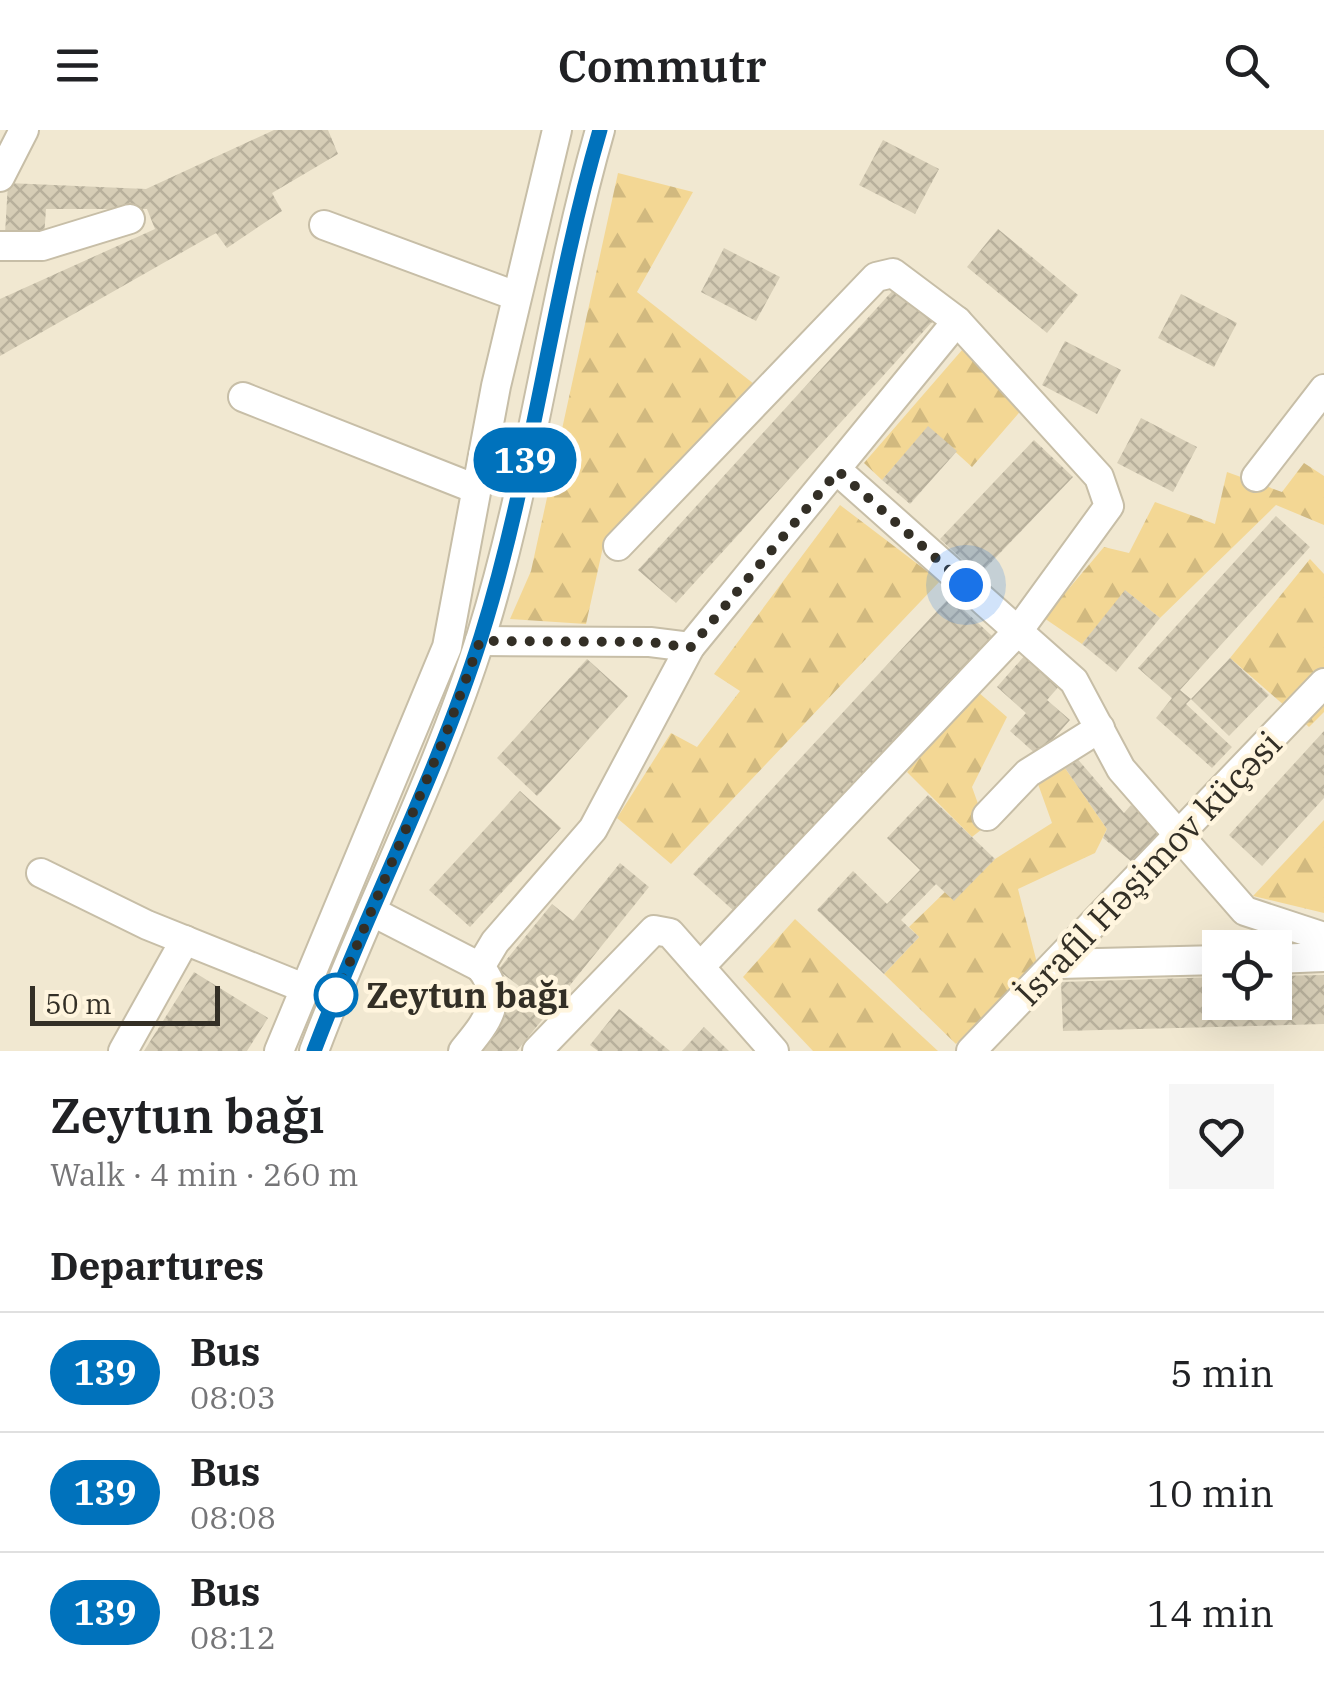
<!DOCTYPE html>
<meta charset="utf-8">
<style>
body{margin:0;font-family:"IBM Plex Serif",serif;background:#f6f6f6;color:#202124;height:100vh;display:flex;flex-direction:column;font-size:38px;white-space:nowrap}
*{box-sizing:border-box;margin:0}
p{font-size:32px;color:#757577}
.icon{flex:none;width:55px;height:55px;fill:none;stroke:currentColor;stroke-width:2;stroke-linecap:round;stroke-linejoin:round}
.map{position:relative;height:921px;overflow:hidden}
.details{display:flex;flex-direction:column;background:#fff;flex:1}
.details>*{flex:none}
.badge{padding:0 20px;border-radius:32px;font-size:35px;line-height:65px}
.buttons{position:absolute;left:1202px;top:800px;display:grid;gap:20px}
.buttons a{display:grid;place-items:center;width:90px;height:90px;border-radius:0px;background:#fff;box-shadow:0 10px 40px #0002;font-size:50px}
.scale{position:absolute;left:30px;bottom:25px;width:190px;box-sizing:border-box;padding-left:10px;border:5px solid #332f26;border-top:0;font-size:28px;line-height:35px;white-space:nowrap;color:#332f26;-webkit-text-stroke:8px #fff5de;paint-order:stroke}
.you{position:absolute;width:50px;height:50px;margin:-25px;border:8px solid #fff;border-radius:50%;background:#1a73e8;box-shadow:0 0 0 15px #1a73e833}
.map>.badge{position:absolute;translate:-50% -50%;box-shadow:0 0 0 5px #fff}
h2{padding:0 50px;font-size:38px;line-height:90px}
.round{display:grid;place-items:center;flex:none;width:105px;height:105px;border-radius:0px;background:#f6f6f6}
.overview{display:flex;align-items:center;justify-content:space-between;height:170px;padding:0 50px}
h1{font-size:48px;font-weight:600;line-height:75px}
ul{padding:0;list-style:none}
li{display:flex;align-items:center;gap:30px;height:120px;padding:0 50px;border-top:2px solid #e0e0e0}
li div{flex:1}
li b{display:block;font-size:38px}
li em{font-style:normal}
li .badge{min-width:110px;font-weight:700;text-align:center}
header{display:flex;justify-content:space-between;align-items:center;height:130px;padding:0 50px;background:#fff;font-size:45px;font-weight:600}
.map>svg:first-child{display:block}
.forest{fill:url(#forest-firs)}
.building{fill:url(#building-cross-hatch)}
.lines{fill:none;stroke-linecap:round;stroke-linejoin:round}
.minor-casing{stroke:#c7bea7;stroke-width:32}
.minor{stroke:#fff;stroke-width:28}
.line-casing{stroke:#fff;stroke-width:22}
.line{stroke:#0072bc;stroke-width:15}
.walk{stroke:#332f26;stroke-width:10;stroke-dasharray:0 18}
.stop-dot{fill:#fff;stroke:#0072bc;stroke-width:5}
.labels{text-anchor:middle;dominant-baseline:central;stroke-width:9;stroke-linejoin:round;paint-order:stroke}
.street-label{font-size:35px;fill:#332f26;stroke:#fff5de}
.stop-label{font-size:35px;font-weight:bold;fill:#332f26;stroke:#fff5de;text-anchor:start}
</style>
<header><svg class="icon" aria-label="menu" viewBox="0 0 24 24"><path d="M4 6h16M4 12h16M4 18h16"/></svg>Commutr<svg class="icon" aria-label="search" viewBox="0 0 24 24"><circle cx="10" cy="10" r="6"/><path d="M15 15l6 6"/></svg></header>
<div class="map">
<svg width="1324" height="921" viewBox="0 0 1324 921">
<defs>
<pattern id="forest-firs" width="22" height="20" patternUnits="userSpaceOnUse" patternTransform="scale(2.5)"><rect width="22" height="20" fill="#f3d794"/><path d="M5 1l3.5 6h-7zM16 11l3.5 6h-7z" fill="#d1b97f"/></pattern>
<pattern id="building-cross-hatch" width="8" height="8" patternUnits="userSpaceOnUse" patternTransform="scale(2.5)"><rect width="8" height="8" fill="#d6cdb6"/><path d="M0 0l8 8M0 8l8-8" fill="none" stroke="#b8b09c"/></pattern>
</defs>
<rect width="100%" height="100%" fill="#f1e8d1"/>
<g class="forest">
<polygon points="618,43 693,62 637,162 754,254 603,417 586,494 510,489 531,441"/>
<polygon points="962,220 1024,277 972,337 928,297 882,350 864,333"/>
<polygon points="1304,333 1324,346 1324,395 1276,375 1160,488 1126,461 1082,514 1044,488 1104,417 1129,423 1155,372 1215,394 1227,342 1282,362"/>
<polygon points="840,375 940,451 671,734 617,688 671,603 697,617 740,561 714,544"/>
<polygon points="1310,429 1324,444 1324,582 1309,597 1230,528"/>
<polygon points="978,562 1007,587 972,657 986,696 972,707 907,642"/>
<polygon points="1063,635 1107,699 1095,723 1018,759 1037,833 956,914 884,844 919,807 909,797 945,762 954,770 995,729 1052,693 1038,654"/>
<polygon points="1324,690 1324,783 1253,766"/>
<polygon points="795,789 938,921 813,921 743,847"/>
</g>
<g class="building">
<polygon points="274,0 328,0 338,24 272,63 282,81 227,118 216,103 0,226 0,169 155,99 147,79 46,79 44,107 5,104 8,53 146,59"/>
<polygon points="883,10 939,39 915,84 859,55"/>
<polygon points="998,99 1078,165 1047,203 967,137"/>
<polygon points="724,118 780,147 756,191 701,162"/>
<polygon points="896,157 933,191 676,473 638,440"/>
<polygon points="1181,164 1237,193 1214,237 1158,208"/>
<polygon points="1065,211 1121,240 1097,284 1042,255"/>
<polygon points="1141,288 1197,317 1173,362 1117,333"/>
<polygon points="928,296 957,321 910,374 882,350"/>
<polygon points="1034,310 1073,347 979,445 940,409"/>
<polygon points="1276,386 1310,417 1180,560 1191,569 1186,574 1232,617 1212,638 1156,588 1172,568 1138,538"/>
<polygon points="1125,460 1160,488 1116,542 1082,514"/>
<polygon points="950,467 992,506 735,782 693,744"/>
<polygon points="1026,524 1061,554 1047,570 1070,590 1038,626 1010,601 1026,583 997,557"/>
<polygon points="1230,528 1269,565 1229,606 1191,569"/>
<polygon points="587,529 628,566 537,666 497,628"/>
<polygon points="1324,601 1324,668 1262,736 1229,705"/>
<polygon points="1075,626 1124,683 1131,675 1163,703 1132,732 1103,708 1107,699 1063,635"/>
<polygon points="520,661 561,698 470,797 429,760"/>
<polygon points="928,665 995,729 954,771 936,754 901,790 919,807 884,844 817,780 853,741 887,774 920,740 887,708"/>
<polygon points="620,733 649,757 517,921 475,921 470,917 519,856 498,840 552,774 573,791"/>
<polygon points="194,842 268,888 247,921 144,921"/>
<polygon points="1324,845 1324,894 1063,901 1061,852 1220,847 1220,872 1275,872 1275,846"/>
<polygon points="619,879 670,921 598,921 590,915"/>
<polygon points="704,897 729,921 682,921"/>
</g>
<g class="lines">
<defs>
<g id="minor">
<polyline points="0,47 24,0"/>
<polyline points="324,95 516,166"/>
<polyline points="0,116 42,116 130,89"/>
<polyline points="243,267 476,359"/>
<polyline points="838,341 1074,551 1121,639 1245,781 1324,807"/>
<polyline points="1256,347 1324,259"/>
<polyline points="618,416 876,147 893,143 957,191 1099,347 1109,376 1018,501 700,837"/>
<polyline points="480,511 650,512 690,517"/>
<polyline points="987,686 1028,643 1100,598"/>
<polyline points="41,743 147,795 304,858"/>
<polyline points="373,782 480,837 495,812 593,699 690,517 957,191"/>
<polyline points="1275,829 1324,827"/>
<polyline points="1058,834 1220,830"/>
<polyline points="123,921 185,810"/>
<polyline points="279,921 447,517 496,256 557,0"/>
<path d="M314,921c52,-139 122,-272 167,-414 52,-166 71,-340 119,-507"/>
<path d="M463,921c22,-27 44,-51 17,-84"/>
<polyline points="537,921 654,800 670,803 774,921"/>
<polyline points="971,921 1324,553"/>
</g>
</defs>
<use href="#minor" class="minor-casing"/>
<use href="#minor" class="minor"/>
</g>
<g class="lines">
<defs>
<path id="line" d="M314,921c52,-139 122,-272 167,-414 52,-166 70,-340 119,-507"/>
</defs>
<use href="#line" class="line-casing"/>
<use href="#line" class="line"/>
<polyline class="walk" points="336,865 446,604 480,511 650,512 690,518 838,341 966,455"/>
</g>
<circle class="stop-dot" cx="336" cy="865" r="20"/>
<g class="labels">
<g class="street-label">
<text transform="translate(1148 738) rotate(-46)">İsrafil Həşimov küçəsi</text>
</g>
<g class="stop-label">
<text x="366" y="865">Zeytun bağı</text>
</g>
</g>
</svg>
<div class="buttons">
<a><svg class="icon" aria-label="locate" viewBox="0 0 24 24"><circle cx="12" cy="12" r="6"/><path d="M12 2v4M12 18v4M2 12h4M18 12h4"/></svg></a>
</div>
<div class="scale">50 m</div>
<div class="you" style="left:966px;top:455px"></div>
<b class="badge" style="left:525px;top:330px;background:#0072bc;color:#fff">139</b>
</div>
<section class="details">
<div class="overview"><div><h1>Zeytun bağı</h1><p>Walk · 4 min · 260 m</p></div><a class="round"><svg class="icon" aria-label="heart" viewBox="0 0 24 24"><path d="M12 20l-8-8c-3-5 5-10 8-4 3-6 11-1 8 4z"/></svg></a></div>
<h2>Departures</h2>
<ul>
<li><span class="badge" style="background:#0072bc;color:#fff">139</span><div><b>Bus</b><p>08:03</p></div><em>5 min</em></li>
<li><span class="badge" style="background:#0072bc;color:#fff">139</span><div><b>Bus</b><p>08:08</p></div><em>10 min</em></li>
<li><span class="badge" style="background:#0072bc;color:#fff">139</span><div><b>Bus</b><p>08:12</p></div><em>14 min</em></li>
</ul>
</section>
